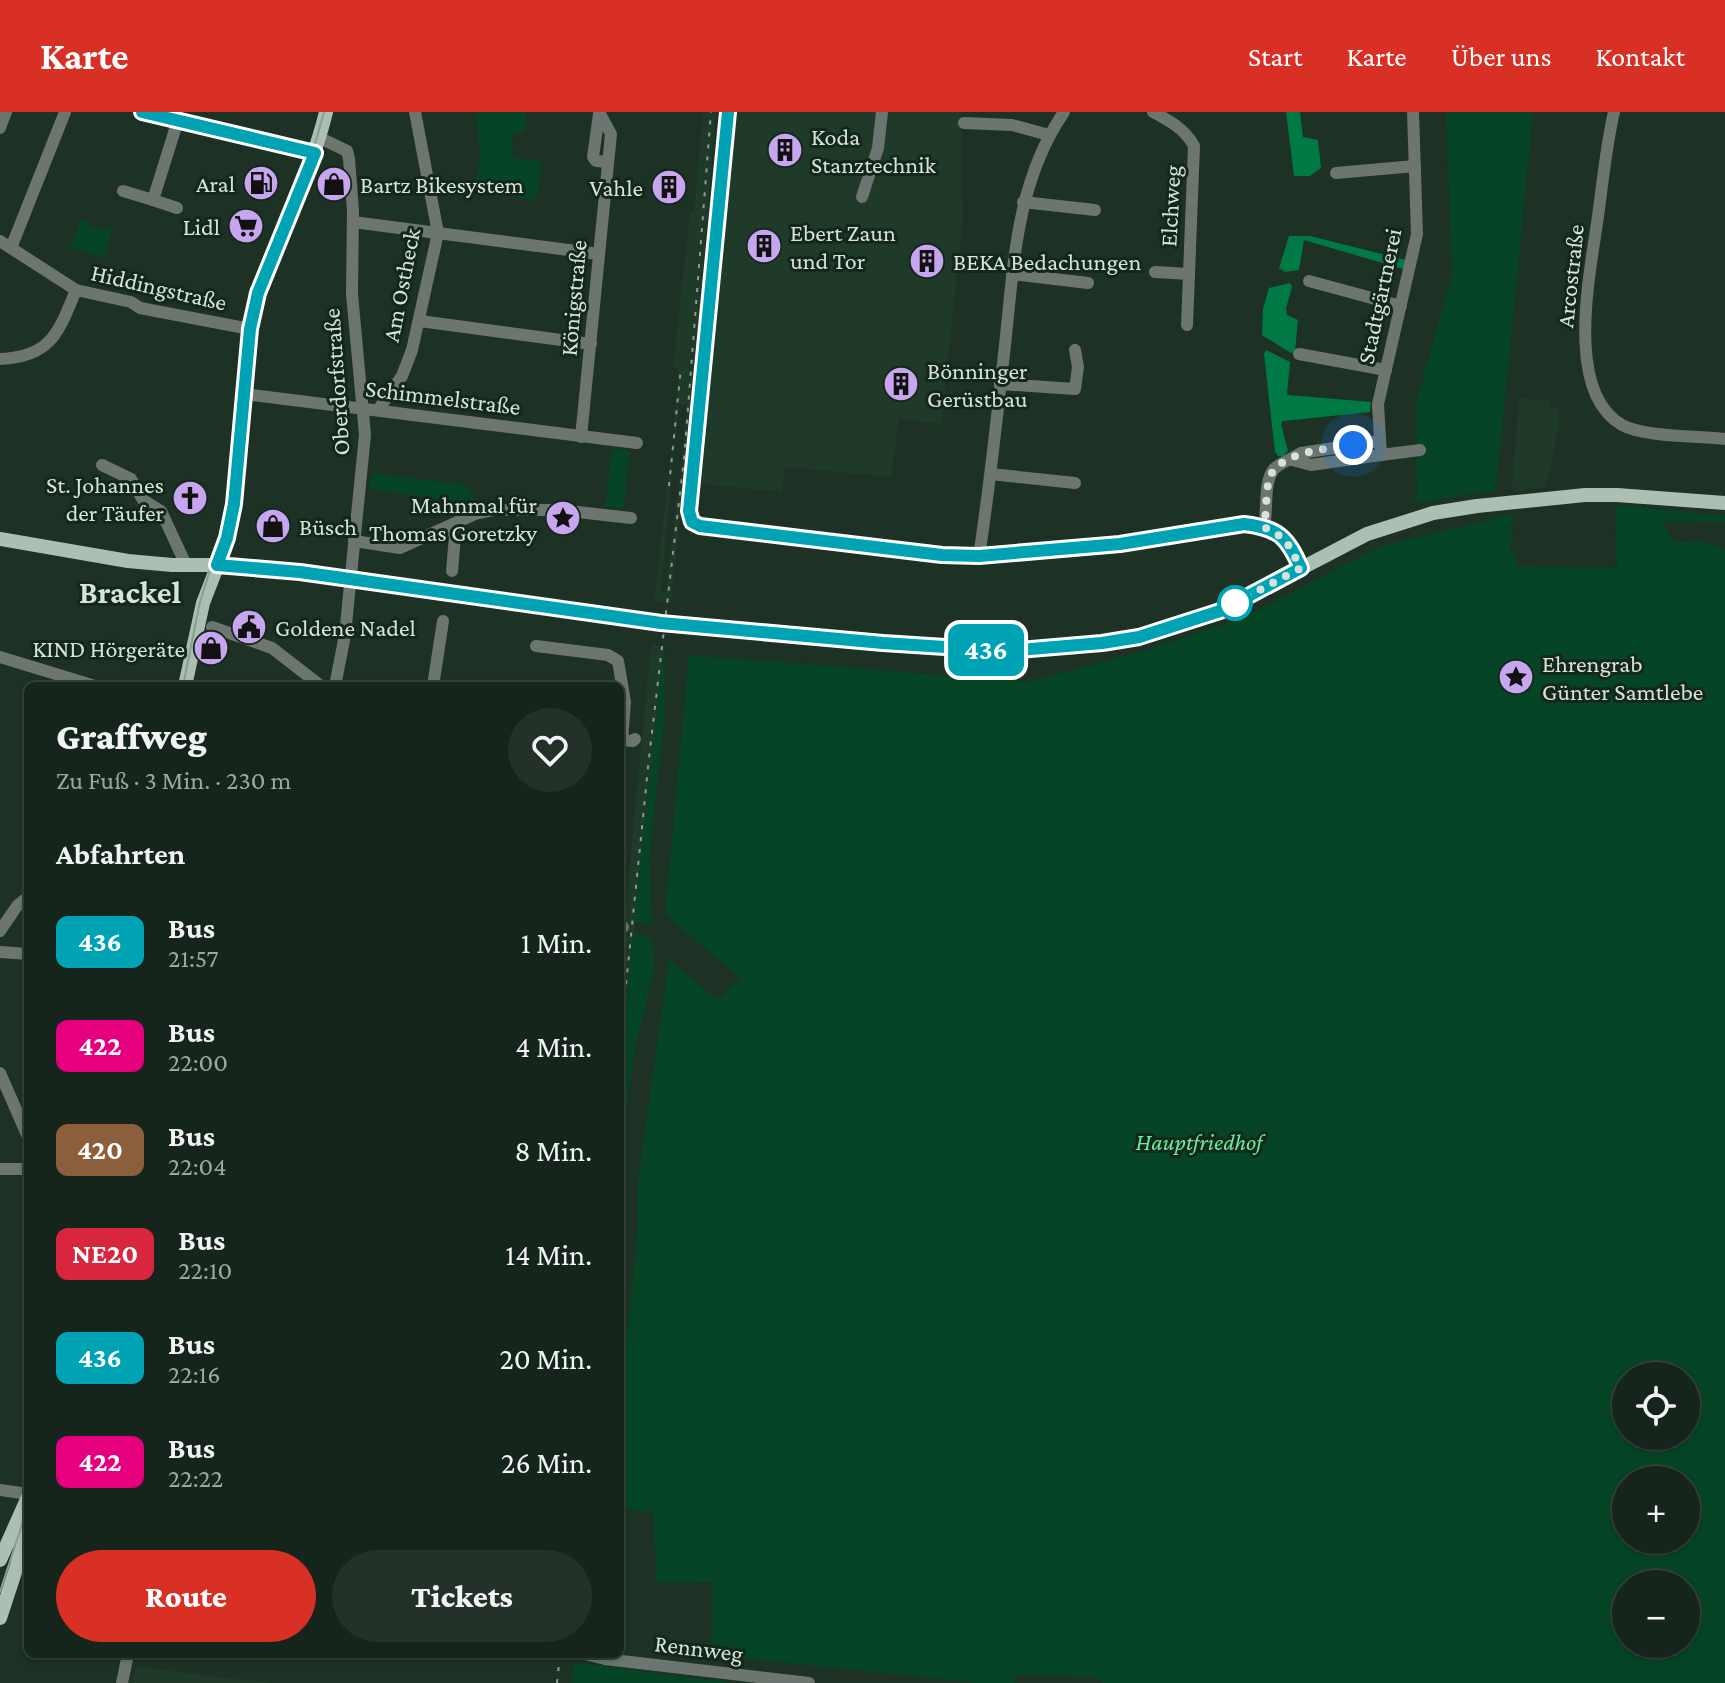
<!DOCTYPE html>
<html lang="de">
<meta charset="utf-8">
<style>
body{margin:0;font-family:"Crimson Pro",serif;background:#233128;color:#f1f3f6;height:100vh;display:flex;flex-direction:column;font-size:30px;white-space:nowrap}
*{box-sizing:border-box;margin:0}
p{font-size:26px;color:#9ea5a3}
.icon{flex:none;width:44px;height:44px;fill:none;stroke:currentColor;stroke-width:2;stroke-linecap:round;stroke-linejoin:round}
.map{position:relative;flex:1;overflow:hidden}
.side{position:absolute;left:24px;top:570px;width:600px;height:976px;display:flex;flex-direction:column;background:#16251b;border-radius:12px;box-shadow:0 2px 6px #0004,0 0 0 2px #35423a}
.side>*{flex:none}
.badge{padding:0 16px;border-radius:12px;font-size:28px;line-height:52px}
.fabs{position:absolute;left:1612px;top:1250px;display:grid;gap:16px}
.fabs a{display:grid;place-items:center;width:88px;height:88px;border-radius:50%;background:#16251b;box-shadow:0 2px 6px #0004,0 0 0 2px #35423a;font-size:40px}
.you{position:absolute;width:40px;height:40px;margin:-20px;border:6px solid #fff;border-radius:50%;background:#1a73e8;box-shadow:0 0 0 12px #1a73e833}
.map>.badge{position:absolute;translate:-50% -50%;box-shadow:0 0 0 4px #fff}
h2{padding:0 32px;font-size:30px;line-height:72px}
.round{display:grid;place-items:center;flex:none;width:84px;height:84px;border-radius:42px;background:#233128}
.head{display:flex;align-items:center;justify-content:space-between;height:136px;padding:0 32px}
h1{font-size:38px;font-weight:800;line-height:60px}
.button{display:flex;gap:16px;margin-top:auto;padding:16px 32px}
.button a{flex:1;height:92px;border-radius:48px;background:#d93025;color:#fff;font-size:32px;font-weight:800;line-height:92px;text-align:center}
.button a+a{background:#233128;color:#f1f3f6}
ul{padding:0;list-style:none}
li{display:flex;align-items:center;gap:24px;height:104px;padding:0 32px}
li div{flex:1}
li b{display:block;font-size:30px}
li em{font-style:normal}
li .badge{min-width:88px;font-weight:700;text-align:center}
header{display:flex;align-items:center;gap:48px;box-sizing:border-box;height:112px;padding:0 40px;background:#d93025;color:#fff}
header strong{font-size:38px}
nav{display:flex;gap:44px;margin-inline-start:auto;font-size:28px}
.map>svg:first-child{display:block}
.built{fill:#1f3a29}
.green{fill:#054425;fill-rule:evenodd}
.water{fill:#007a45}
.lines{fill:none;stroke-linecap:round;stroke-linejoin:round}
.minor{stroke:#6c756f;stroke-width:12}
.major{stroke:#abbfb2;stroke-width:14}
.tram{stroke:#8e9d93;stroke-width:2}
.rail{stroke:#8e9d93;stroke-width:2;stroke-dasharray:4 8;stroke-linecap:butt}
.line-casing{stroke:#fff;stroke-width:18}
.line{stroke:#00a3b4;stroke-width:12}
.walk{stroke:#d7e3da;stroke-width:8;stroke-dasharray:0 14.4}
.stop-dot{fill:#fff;stroke:#00a3b4;stroke-width:4}
.labels{text-anchor:middle;dominant-baseline:central;stroke-width:6;stroke-linejoin:round;paint-order:stroke}
.poi-label{font-size:24px;fill:#d7e3da;stroke:#14271b;text-anchor:start}
.street-label{font-size:24px;fill:#d7e3da;stroke:#14271b}
.park-label{font-size:24px;font-style:italic;fill:#6aeaa0;stroke:#14271b}
.district-label{font-size:32px;font-weight:bold;fill:#d7e3da;stroke:#14271b}
</style>
<header>
<strong>Karte</strong>
<nav><a>Start</a><a>Karte</a><a>Über uns</a><a>Kontakt</a></nav>
</header>
<div class="map">
<svg width="1725" height="1571" viewBox="0 0 1725 1571">
<rect width="100%" height="100%" fill="#1d3124"/>
<g class="built">
<polygon points="703,0 716,0 689,329 684,329 687,293 679,292 676,328 673,328 679,257 673,256 690,99 694,98"/>
<polygon points="735,0 961,0 963,108 941,312 899,307 891,365 785,355 782,380 699,372"/>
<polygon points="1519,286 1550,289 1549,295 1558,296 1559,314 1546,375 1514,379 1512,373"/>
<polygon points="672,332 675,332 661,479 666,480 683,333 688,333 671,491 654,489"/>
<polygon points="651,532 664,534 620,954 620,852"/>
<polygon points="136,1555 270,1571 133,1571"/>
</g>
<g class="green">
<polygon points="476,0 526,0 525,20 512,22 513,46 542,50 536,88 474,80 480,46"/>
<polygon points="1446,0 1533,0 1496,378 1417,391 1416,292 1452,161"/>
<polygon points="81,107 87,109 89,113 100,117 112,116 104,146 71,136"/>
<polygon points="612,336 626,338 629,341 624,396 605,395"/>
<polygon points="371,361 461,372 470,376 475,394 467,398 458,391 369,376"/>
<path d="M1615,393l110,11v6l-58,-1 -3,3 10,18 30,-1 21,9v1133h-622l-9,-6 -78,-2 -1,8h-36l-267,-28v-73l-55,1 -4,-71 -33,-3v-116l17,-154 1,-59 31,-221 49,41 22,-22 -75,-64 24,-259 338,27 114,-30 102,-34 138,-72 132,-32 -2,38 5,1v13l101,2zM1626,1264h60v60h-60zM1626,1368h60v60h-60zM1626,1472h60v60h-60z"/>
<polygon points="664,534 665,599 649,748 652,807 649,812 634,810"/>
<polygon points="633,821 649,825 653,834 654,857 635,936 620,1041 620,955"/>
<polygon points="574,1550 731,1571 572,1571"/>
</g>
<g class="water">
<polygon points="1286,0 1300,0 1303,25 1318,28 1321,56 1310,64 1294,64"/>
<polygon points="1289,124 1310,124 1406,148 1403,157 1304,128 1299,158 1285,160 1279,156"/>
<polygon points="1290,171 1292,175 1286,196 1287,203 1298,208 1295,239 1291,241 1262,223 1263,197 1269,176"/>
<polygon points="1266,238 1290,250 1287,283 1371,290 1370,300 1283,309 1281,312 1288,339 1283,344 1278,344 1275,340 1264,242"/>
</g>
<g class="lines">
<g class="minor">
<polyline points="142,0 315,41"/>
<path d="M728,0l-39,399 7,14 246,30c103,2 202,-16 302,-31 35,4 43,13 57,44"/>
<path d="M1153,0c17,9 32,17 41,34l-7,179"/>
<path d="M1614,0c-8,34 -11,69 -16,104 -7,54 -35,175 24,209 21,12 77,11 103,14"/>
<polyline points="599,2 593,45 596,49 608,50"/>
<polyline points="964,11 1012,13 1049,23"/>
<polyline points="0,16 6,0"/>
<polyline points="320,26 347,39 349,47 353,98 352,182 365,323 345,523 335,574"/>
<polyline points="1336,61 1415,54"/>
<polyline points="123,79 153,88 178,8"/>
<polyline points="862,85 878,36 882,0"/>
<polyline points="153,88 177,96"/>
<polyline points="1023,90 1095,98"/>
<polyline points="353,110 599,142"/>
<polyline points="0,129 76,178"/>
<polyline points="11,136 65,0"/>
<polyline points="1155,160 1189,162"/>
<polyline points="1012,162 1088,171"/>
<polyline points="1309,169 1401,194"/>
<polyline points="420,209 591,232"/>
<polyline points="1299,242 1386,258"/>
<path d="M0,247c52,-2 59,-28 76,-69l55,12 9,6 110,21"/>
<polyline points="1000,272 1075,277 1078,255 1075,238"/>
<polyline points="244,282 637,331"/>
<polyline points="378,298 402,264 412,238 438,121 415,0"/>
<polyline points="581,325 611,22 599,0"/>
<polyline points="1381,343 1420,338"/>
<polyline points="1292,348 1311,353 1381,343 1378,292 1417,122 1413,0"/>
<polyline points="102,353 131,367 143,388 161,399 186,453"/>
<polyline points="991,362 1075,371"/>
<polyline points="451,415 455,424 452,459"/>
<path d="M1264,415c4,-17 -1,-45 10,-58 5,-6 20,-11 27,-16l79,-12"/>
<polyline points="354,429 400,436 475,402 494,398 560,398 631,406"/>
<path d="M979,444c11,-70 18,-141 26,-211 9,-82 11,-163 59,-233"/>
<polyline points="212,515 272,536 321,574"/>
<polyline points="536,534 608,543 618,549 625,590 622,628"/>
<polyline points="0,545 95,574"/>
<polyline points="433,574 443,509"/>
<polyline points="620,628 633,629 635,627"/>
<polyline points="28,765 28,775"/>
<polyline points="620,814 623,815"/>
<polyline points="0,819 17,794 28,785"/>
<polyline points="0,840 28,842"/>
<polyline points="0,961 28,1025"/>
<polyline points="0,1057 28,1057"/>
<polyline points="0,1378 28,1382"/>
<polyline points="585,1542 605,1547 809,1571"/>
<polyline points="122,1571 128,1542"/>
</g>
<g class="major">
<polyline points="0,427 128,449 172,453 232,453 300,460 652,510 914,534 1007,539 1102,531 1139,525 1186,511 1235,491 1367,422 1433,401 1477,394 1585,383 1617,383 1725,391"/>
<path d="M185,574l18,-83 21,-54 10,-45 16,-175c16,-75 58,-142 76,-217"/>
<polyline points="0,1448 28,1385"/>
<polyline points="0,1506 17,1454 28,1398"/>
</g>
<g class="tram">
<polyline points="183,574 200,490 227,405 252,197 311,46 324,0"/>
<polyline points="0,1480 28,1394"/>
</g>
<g class="rail">
<polyline points="669,374 681,255"/>
<polyline points="620,932 649,646 684,347 711,0"/>
<polyline points="557,1571 560,1542"/>
</g>
</g>
<g class="lines">
<defs>
<path id="line" d="M142,0l173,41 -57,140 -8,36 -16,175 -7,34 -10,27 83,7 361,51 222,20 124,8 95,-8 37,-6 81,-26 81,-43c-14,-31 -22,-40 -57,-44l-124,20 -141,12 -37,-1 -242,-29 -8,-4 -3,-11 39,-399"/>
</defs>
<use href="#line" class="line-casing"/>
<use href="#line" class="line"/>
<path class="walk" d="M1235,491l66,-35 -16,-29 -21,-12c3,-16 1,-35 6,-50 8,-25 61,-29 83,-32"/>
</g>
<defs>
<symbol id="building-disc" viewBox="-11 -11 22 22"><circle r="9.5" fill="#c8a6ef" stroke="#14271b"/><path d="M-4-6H4V6H1V3H-1V6H-4ZM-2.5-4.3h1.7v1.8h-1.7ZM.8-4.3h1.7v1.8H.8ZM-2.5-1h1.7V.8h-1.7ZM.8-1h1.7V.8H.8Z" fill="#111"/></symbol>
<symbol id="fuel-disc" viewBox="-11 -11 22 22"><circle r="9.5" fill="#c8a6ef" stroke="#14271b"/><path d="M-5.5-6h7V0h2V4h1.3V-2.5L3-4.5l.8-.8L6-3V5H2.5V1h-1V6h-7ZM-4.2-4.7v3.2H.2V-4.7Z" fill="#111"/></symbol>
<symbol id="shop-disc" viewBox="-11 -11 22 22"><circle r="9.5" fill="#c8a6ef" stroke="#14271b"/><path d="M-5-2.5h2.3a2.7 3.5 0 0 1 5.4 0H5L5.5 6h-11ZM-1.5-2.5h3a1.5 2.3 0 0 0-3 0Z" fill="#111"/></symbol>
<symbol id="supermarket-disc" viewBox="-11 -11 22 22"><circle r="9.5" fill="#c8a6ef" stroke="#14271b"/><path d="M-6-5.5h2.5l.6 2H6L4.5 2H-2.5L-4.4-4H-6ZM-1.5 3.2a1.3 1.3 0 1 0 .1 0ZM3 3.2a1.3 1.3 0 1 0 .1 0Z" fill="#111"/></symbol>
<symbol id="church-disc" viewBox="-11 -11 22 22"><circle r="9.5" fill="#c8a6ef" stroke="#14271b"/><path d="M-1.2-6h2.4v3.5h3.3v2.4h-3.3V6h-2.4V-.1h-3.3v-2.4h3.3Z" fill="#111"/></symbol>
<symbol id="sight-disc" viewBox="-11 -11 22 22"><circle r="9.5" fill="#c8a6ef" stroke="#14271b"/><path d="M0-6L1.8-2.2L6-1.7L2.9 1.2L3.7 5.4L0 3.3L-3.7 5.4L-2.9 1.2L-6-1.7L-1.8-2.2Z" fill="#111"/></symbol>
<symbol id="civic-disc" viewBox="-11 -11 22 22"><circle r="9.5" fill="#c8a6ef" stroke="#14271b"/><path d="M-.6-6.5H3V-4.5H.6V-3L4-1V1h2V6H-6V1h2V-1L-.6-3ZM-1.2 2.5V6h2.4V2.5Z" fill="#111"/></symbol>
</defs>
<g fill-rule="evenodd">
<use href="#building-disc" x="765" y="18" width="40" height="40"/>
<use href="#fuel-disc" x="241" y="51" width="40" height="40"/>
<use href="#shop-disc" x="314" y="52" width="40" height="40"/>
<use href="#building-disc" x="649" y="55" width="40" height="40"/>
<use href="#supermarket-disc" x="226" y="94" width="40" height="40"/>
<use href="#building-disc" x="744" y="114" width="40" height="40"/>
<use href="#building-disc" x="907" y="129" width="40" height="40"/>
<use href="#building-disc" x="881" y="252" width="40" height="40"/>
<use href="#church-disc" x="170" y="366" width="40" height="40"/>
<use href="#sight-disc" x="543" y="386" width="40" height="40"/>
<use href="#shop-disc" x="253" y="394" width="40" height="40"/>
<use href="#civic-disc" x="229" y="495" width="40" height="40"/>
<use href="#shop-disc" x="191" y="516" width="40" height="40"/>
<use href="#sight-disc" x="1496" y="545" width="40" height="40"/>
</g>
<circle class="stop-dot" cx="1235" cy="491" r="16"/>
<g class="labels">
<g class="poi-label">
<text x="811" y="24">Koda<tspan x="811" dy="28">Stanztechnik</tspan></text>
<text x="235" y="71" text-anchor="end">Aral</text>
<text x="360" y="72">Bartz Bikesystem</text>
<text x="643" y="75" text-anchor="end">Vahle</text>
<text x="220" y="114" text-anchor="end">Lidl</text>
<text x="790" y="120">Ebert Zaun<tspan x="790" dy="28">und Tor</tspan></text>
<text x="953" y="149">BEKA Bedachungen</text>
<text x="927" y="258">Bönninger<tspan x="927" dy="28">Gerüstbau</tspan></text>
<text x="164" y="372" text-anchor="end">St. Johannes<tspan x="164" dy="28">der Täufer</tspan></text>
<text x="537" y="392" text-anchor="end">Mahnmal für<tspan x="537" dy="28">Thomas Goretzky</tspan></text>
<text x="299" y="414">Büsch</text>
<text x="275" y="515">Goldene Nadel</text>
<text x="185" y="536" text-anchor="end">KIND Hörgeräte</text>
<text x="1542" y="551">Ehrengrab<tspan x="1542" dy="28">Günter Samtlebe</tspan></text>
</g>
<g class="street-label">
<text transform="translate(1170 94) rotate(-87)">Elchweg</text>
<text transform="translate(1570 164) rotate(-84)">Arcostraße</text>
<text transform="translate(401 173) rotate(-79)">Am Ostheck</text>
<text transform="translate(159 175) rotate(13)">Hiddingstraße</text>
<text transform="translate(1379 184) rotate(-78)">Stadtgärtnerei</text>
<text transform="translate(573 186) rotate(-85)">Königstraße</text>
<text transform="translate(336 270) rotate(-94)">Oberdorfstraße</text>
<text transform="translate(443 285) rotate(7)">Schimmelstraße</text>
<text transform="translate(699 1536) rotate(7)">Rennweg</text>
</g>
<g class="park-label">
<text x="1199" y="1029">Hauptfriedhof</text>
</g>
<g class="district-label">
<text x="130" y="480">Brackel</text>
</g>
</g>
</svg>
<div class="fabs">
<a><svg class="icon" aria-label="locate" viewBox="0 0 24 24"><circle cx="12" cy="12" r="6"/><path d="M12 2v4M12 18v4M2 12h4M18 12h4"/></svg></a>
<a>+</a>
<a>−</a>
</div>
<div class="you" style="left:1353px;top:333px"></div>
<b class="badge" style="left:986px;top:538px;background:#00a3b4;color:#fff">436</b>
<section class="side">
<div class="head"><div><h1>Graffweg</h1><p>Zu Fuß · 3 Min. · 230 m</p></div><a class="round"><svg class="icon" aria-label="heart" viewBox="0 0 24 24"><path d="M12 20l-8-8c-3-5 5-10 8-4 3-6 11-1 8 4z"/></svg></a></div>
<h2>Abfahrten</h2>
<ul>
<li><span class="badge" style="background:#00a3b4;color:#fff">436</span><div><b>Bus</b><p>21:57</p></div><em>1 Min.</em></li>
<li><span class="badge" style="background:#e6007e;color:#fff">422</span><div><b>Bus</b><p>22:00</p></div><em>4 Min.</em></li>
<li><span class="badge" style="background:#8b5e3c;color:#fff">420</span><div><b>Bus</b><p>22:04</p></div><em>8 Min.</em></li>
<li><span class="badge" style="background:#d7263d;color:#fff">NE20</span><div><b>Bus</b><p>22:10</p></div><em>14 Min.</em></li>
<li><span class="badge" style="background:#00a3b4;color:#fff">436</span><div><b>Bus</b><p>22:16</p></div><em>20 Min.</em></li>
<li><span class="badge" style="background:#e6007e;color:#fff">422</span><div><b>Bus</b><p>22:22</p></div><em>26 Min.</em></li>
</ul>
<div class="button"><a>Route</a><a>Tickets</a></div>
</section>
</div>
